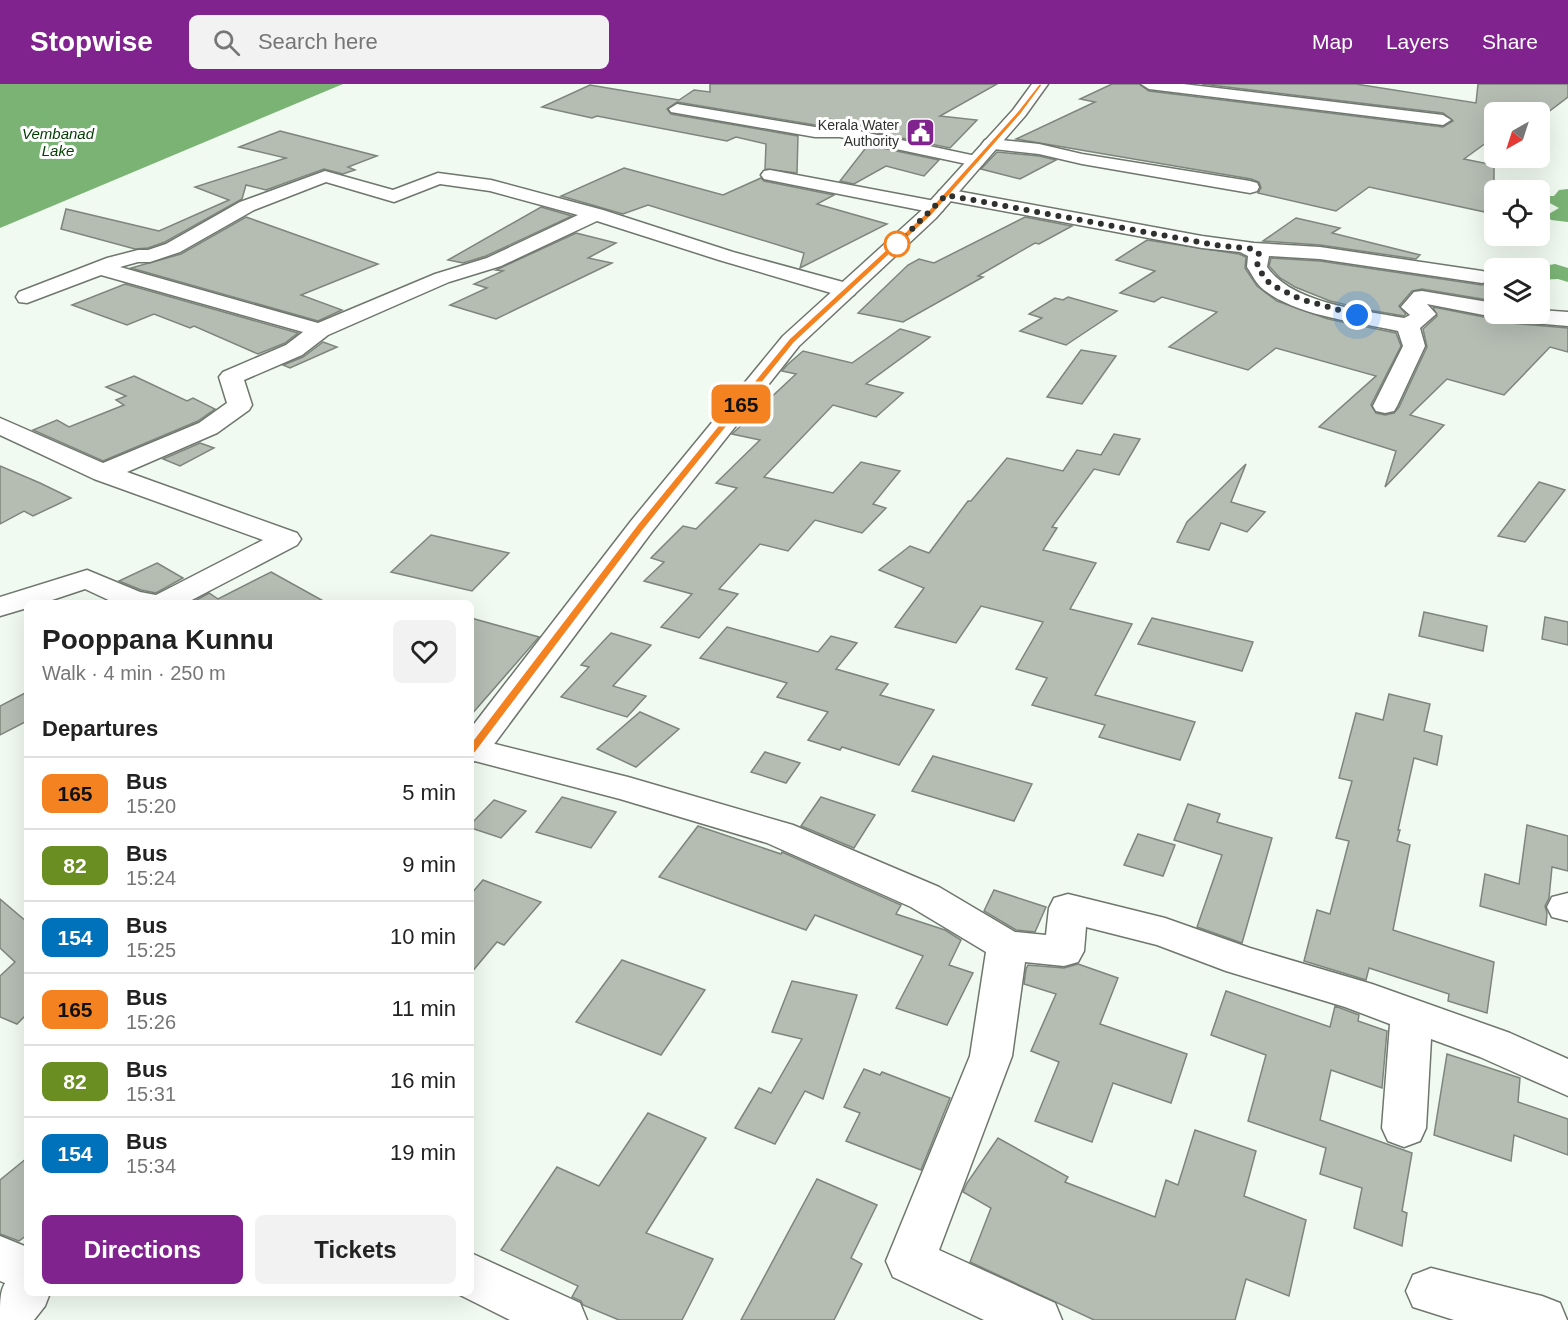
<!DOCTYPE html>
<meta charset="utf-8">
<style>
body{margin:0;font-family:Helvetica,sans-serif;background:#f2f2f2;color:#222;height:100vh;display:flex;flex-direction:column;font-size:22px;white-space:nowrap}
*{box-sizing:border-box;margin:0}
p{font-size:20px;color:#767676}
.icon{flex:none;width:33px;height:33px;fill:none;stroke:currentColor;stroke-width:2;stroke-linecap:round;stroke-linejoin:round}
.map{position:relative;flex:1;overflow:hidden}
.side{position:absolute;left:24px;top:516px;width:450px;height:696px;display:flex;flex-direction:column;background:#fff;border-radius:9px;box-shadow:0 6px 24px #0002}
.side>*{flex:none}
.badge{padding:0 12px;border-radius:9px;font-size:21px;line-height:39px}
.needle{width:39px;rotate:219deg}
.tools{position:absolute;left:1484px;top:18px;display:grid;gap:12px}
.tools a{display:grid;place-items:center;width:66px;height:66px;border-radius:9px;background:#fff;box-shadow:0 6px 24px #0002;font-size:30px}
.you{position:absolute;width:30px;height:30px;margin:-15px;border:4px solid #fff;border-radius:50%;background:#1a73e8;box-shadow:0 0 0 9px #1a73e833}
.map>.badge{position:absolute;translate:-50% -50%;box-shadow:0 0 0 3px #fff}
h2{padding:0 18px;font-size:22px;line-height:54px}
.round{display:grid;place-items:center;flex:none;width:63px;height:63px;border-radius:9px;background:#f2f2f2}
.overview{display:flex;align-items:center;justify-content:space-between;height:102px;padding:0 18px}
h1{font-size:28px;font-weight:700;line-height:45px}
.button{display:flex;gap:12px;margin-top:auto;padding:12px 18px}
.button a{flex:1;height:69px;border-radius:9px;background:#81238f;color:#fff;font-size:24px;font-weight:700;line-height:69px;text-align:center}
.button a+a{background:#f2f2f2;color:#222}
ul{padding:0;list-style:none}
li{display:flex;align-items:center;gap:18px;height:72px;padding:0 18px;border-top:2px solid #e0e0e0}
li div{flex:1}
li b{display:block;font-size:22px}
li em{font-style:normal}
li .badge{min-width:66px;font-weight:700;text-align:center}
header{display:flex;align-items:center;gap:36px;box-sizing:border-box;height:84px;padding:0 30px;background:#81238f;color:#fff}
header strong{font-size:28px}
nav{display:flex;gap:33px;margin-inline-start:auto;font-size:21px}
.search{width:420px;height:54px;background:#f2f2f2;display:flex;align-items:center;gap:15px;box-sizing:border-box;padding:0 21px;border-radius:9px;color:#767676;font-size:22px}
.map>svg:first-child{display:block}
.water{fill:#7bb375}
.building{fill:#b5bdb3;stroke:#7d857c;stroke-width:1.5}
.lines{fill:none;stroke-linecap:round;stroke-linejoin:round}
.minor-casing{stroke:#6e766d;stroke-width:3}
.major-casing{stroke:#6e766d;stroke-width:3}
.minor{fill:#fff;fill-rule:evenodd}
.major{fill:#fff;fill-rule:evenodd}
.line{fill:#f58220;stroke:#fff;stroke-width:1.5}
.walk{stroke:#2e312e;stroke-width:6;stroke-dasharray:0 10.8}
.stop-dot{fill:#fff;stroke:#f58220;stroke-width:3}
.labels{text-anchor:middle;dominant-baseline:central;stroke-width:6;stroke-linejoin:round;paint-order:stroke}
.far-poi-label{font-size:14px;fill:#2e312e;stroke:#fff;text-anchor:end}
.far-water-label{font-size:15px;font-style:italic;fill:#003d00;stroke:#fff}
</style>
<header>
<strong>Stopwise</strong>
<div class="search"><svg class="icon" aria-label="search" viewBox="0 0 24 24"><circle cx="10" cy="10" r="6"/><path d="M15 15l6 6"/></svg>Search here</div>
<nav><a>Map</a><a>Layers</a><a>Share</a></nav>
</header>
<div class="map">
<svg width="1568" height="1236" viewBox="0 0 1568 1236">
<rect width="100%" height="100%" fill="#f1faf0"/>
<g class="water">
<polygon points="0,0 343,0 0,144"/>
<polygon points="1500,100 1520,106 1541,105 1546,112 1554,112 1559,106 1568,105 1568,138 1551,136 1547,131 1559,124 1546,117 1549,115 1539,114 1539,106 1506,106"/>
<polygon points="1514,175 1543,182 1555,180 1568,184 1568,198 1558,195 1539,196 1539,184 1506,184 1495,177"/>
</g>
<g class="building">
<polygon points="710,0 997,0 940,32 977,36 950,64 878,49 881,46 829,35 822,41 815,41 677,18 667,25 671,30 798,52 797,89 765,85 766,60 736,53 727,57 597,32 592,34 542,23 590,1 679,16 694,6 710,8"/>
<polygon points="1112,0 1139,0 1149,7 1443,43 1453,37 1443,29 1202,0 1356,0 1476,19 1478,0 1568,0 1568,13 1539,35 1539,20 1528,28 1494,28 1494,53 1464,75 1494,81 1494,130 1369,103 1336,127 1258,109 1261,104 1259,98 1251,95 1016,55 1095,18 1080,15"/>
<polygon points="280,47 377,72 348,83 355,86 343,90 324,85 266,106 246,101 242,115 165,158 148,164 135,165 61,145 66,125 159,147 229,116 195,103 286,74 239,63"/>
<polygon points="868,61 939,76 924,92 886,82 854,100 840,97"/>
<polygon points="997,68 1039,72 1056,76 1020,95 981,85"/>
<polygon points="624,84 723,111 761,94 764,97 834,111 817,120 887,140 800,184 804,169 648,121 623,130 561,112"/>
<polygon points="541,123 572,132 486,172 463,179 448,176"/>
<polygon points="246,133 378,180 301,211 342,226 318,237 131,184 181,170"/>
<polygon points="1025,133 1072,142 1039,160 1035,159 978,192 983,193 903,238 858,229 908,181 919,175 934,179"/>
<polygon points="1296,134 1340,144 1332,149 1420,171 1416,175 1320,161 1263,157"/>
<polygon points="576,149 616,159 588,174 612,179 496,235 450,221 487,204 474,200 503,187 496,186"/>
<polygon points="1147,156 1239,170 1246,173 1245,184 1257,202 1277,217 1328,235 1396,249 1401,262 1371,321 1376,329 1385,331 1394,329 1399,323 1427,263 1423,245 1437,232 1433,223 1494,235 1500,234 1502,237 1510,239 1568,244 1568,268 1550,263 1504,311 1447,295 1410,331 1444,341 1385,403 1396,367 1319,343 1376,292 1276,264 1248,286 1169,263 1217,228 1162,213 1154,218 1120,209 1155,187 1116,176"/>
<polygon points="1271,174 1320,177 1482,201 1490,199 1494,200 1494,217 1422,205 1412,207 1399,222 1406,230 1404,232 1369,226 1330,217 1295,203 1280,194 1269,182"/>
<polygon points="125,200 298,249 285,259 258,270 194,242 190,244 154,230 127,241 72,221"/>
<polygon points="1068,213 1117,227 1066,261 1020,247 1042,234 1029,230 1055,214 1063,216"/>
<polygon points="900,245 930,253 866,300 903,309 876,333 833,321 764,393 833,409 861,378 900,387 873,420 886,424 862,449 815,436 788,467 760,460 719,505 738,510 699,554 661,543 692,510 644,497 664,478 651,474 683,442 696,445 737,404 716,399 760,356 732,350 796,290 782,287 787,281 803,267 852,279"/>
<polygon points="323,258 337,263 290,284 283,281 303,273"/>
<polygon points="1081,266 1116,272 1082,320 1047,313"/>
<polygon points="134,292 187,317 193,314 215,325 198,337 103,377 33,346 57,336 69,343 124,321 116,316 126,312 106,303"/>
<polygon points="1114,350 1140,355 1119,391 1094,385 1052,443 1057,444 1043,466 1096,479 1070,525 1132,540 1095,611 1195,638 1180,676 1099,653 1105,641 1032,621 1047,594 1016,585 1043,538 981,522 956,559 895,543 924,504 879,486 910,462 929,469 968,417 971,417 1007,374 1063,387 1077,366 1101,371"/>
<polygon points="200,359 214,364 180,382 163,375"/>
<polygon points="1246,380 1231,418 1265,428 1247,448 1221,439 1209,466 1177,458 1187,438"/>
<polygon points="0,382 40,399 71,414 33,432 24,427 0,440"/>
<polygon points="1539,398 1565,406 1525,458 1498,452"/>
<polygon points="431,451 509,469 472,507 391,488"/>
<polygon points="157,479 183,494 156,509 141,506 119,497"/>
<polygon points="271,488 327,519 191,519 209,509 218,515"/>
<polygon points="1424,528 1487,542 1483,567 1419,552"/>
<polygon points="1545,533 1568,538 1568,561 1542,555"/>
<polygon points="471,534 539,553 471,631"/>
<polygon points="1152,534 1253,558 1242,587 1138,560"/>
<polygon points="727,543 818,568 831,552 857,559 836,585 888,600 880,611 934,626 899,681 842,663 840,666 808,656 828,628 777,613 787,599 700,574"/>
<polygon points="611,549 651,561 613,602 646,612 627,633 561,613 589,583 581,581"/>
<polygon points="27,608 27,637 0,651 0,622"/>
<polygon points="1389,610 1430,620 1424,647 1442,652 1437,681 1414,674 1398,746 1400,746 1397,757 1410,761 1393,846 1494,878 1487,929 1448,917 1449,910 1369,884 1366,896 1304,877 1317,826 1330,830 1349,757 1336,754 1352,697 1339,694 1356,629 1383,636"/>
<polygon points="640,628 679,645 636,683 597,665"/>
<polygon points="765,668 800,679 786,699 751,688"/>
<polygon points="933,672 1032,700 1014,737 912,707"/>
<polygon points="562,713 616,728 591,764 536,748"/>
<polygon points="821,713 875,731 854,764 801,742"/>
<polygon points="494,716 526,727 501,754 471,744 471,740"/>
<polygon points="1188,720 1220,730 1217,738 1272,754 1242,859 1197,843 1222,771 1174,756"/>
<polygon points="1527,741 1568,752 1568,787 1552,783 1549,814 1545,822 1547,829 1546,841 1480,822 1485,790 1519,800"/>
<polygon points="698,742 781,770 782,768 901,821 896,830 945,846 961,856 949,881 973,889 947,941 896,924 923,872 815,831 806,846 659,793"/>
<polygon points="1138,750 1175,761 1163,792 1124,781"/>
<polygon points="483,796 541,818 504,861 497,858 471,889 471,810"/>
<polygon points="994,806 1046,823 1035,848 1016,846 984,827"/>
<polygon points="0,815 27,838 27,930 17,940 0,933 0,892 15,878 0,864"/>
<polygon points="622,876 705,906 661,971 576,938"/>
<polygon points="1078,880 1118,894 1100,940 1187,970 1171,1019 1113,999 1092,1058 1035,1037 1059,978 1031,967 1056,910 1024,900 1026,885 1028,881 1064,884"/>
<polygon points="792,897 857,911 823,1015 805,1007 775,1060 735,1044 759,1004 771,1009 802,955 772,948"/>
<polygon points="1226,907 1330,943 1335,922 1359,931 1358,937 1387,947 1382,1004 1331,986 1320,1036 1412,1069 1402,1127 1407,1129 1402,1162 1354,1144 1362,1104 1320,1090 1326,1064 1248,1037 1266,971 1211,951"/>
<polygon points="1447,970 1520,994 1518,1018 1568,1035 1568,1071 1514,1051 1511,1077 1434,1051"/>
<polygon points="864,985 880,991 882,988 950,1014 921,1086 846,1057 860,1029 844,1023"/>
<polygon points="648,1029 706,1054 646,1149 713,1175 682,1236 619,1236 583,1221 581,1217 572,1213 578,1202 501,1166 557,1083 599,1102"/>
<polygon points="1195,1046 1256,1067 1244,1112 1306,1136 1289,1212 1246,1195 1235,1236 1094,1236 970,1178 991,1124 963,1108 967,1099 998,1054 1068,1093 1065,1098 1155,1133 1166,1096 1178,1101"/>
<polygon points="27,1074 27,1151 19,1157 0,1150 0,1096"/>
<polygon points="817,1095 877,1121 851,1174 862,1180 834,1236 741,1236"/>
</g>
<g class="lines">
<defs>
<g id="minor">
<polygon points="1141,0 1183,0 1443,31 1451,36 1443,41 1149,5"/>
<polygon points="677,20 815,43 840,43 976,72 982,73 985,77 982,81 976,82 840,53 815,53 671,28 669,25"/>
<polygon points="991,55 1039,60 1082,70 1250,97 1257,99 1259,103 1257,107 1250,109 1082,80 1039,70 985,64 982,60 985,56"/>
<polygon points="770,86 935,117 942,119 945,123 942,127 935,129 764,95 761,91 764,87"/>
<path d="M325,87l68,19 45,-17 53,7 112,30 130,42 121,33 3,5 -3,5 -8,1 -8,-1 -119,-35 -122,-39 -96,45 -52,16 -121,53 -26,20 -58,25 8,25 -3,5 -32,23 -90,39 170,61 4,6 -4,6 -111,58h-71l-30,-14 -42,14h-16v5l-27,8v-19l87,-27 53,22 16,3 107,-55 -169,-61 -94,-44v-17l103,45 96,-40 28,-20 -8,-26 4,-5 63,-27 17,-13 -202,-57 -74,28 -8,-1 -3,-5 3,-5 88,-34 31,-8h10l18,-6 74,-42zM326,98l68,20 46,-18 50,7 88,24 -91,43 -52,16 -117,49 -198,-56 18,-5h12l30,-10 74,-42z"/>
<path d="M946,105l256,47 52,7 66,4 162,24 7,2 4,4 -4,4 -7,2 -162,-24 -51,-3 -2,11c26,37 96,43 137,51l6,-3 -9,-8 13,-15 8,-1 72,12v11h45v-4l29,2v14l-57,-5 -8,-2 -2,-4 -7,2 -67,-13 9,10 -16,14 5,18 -28,60 -3,5 -9,2 -9,-2 -3,-5 30,-60 -5,-15c-43,-10 -98,-14 -134,-41 -8,-6 -12,-16 -17,-23l1,-11 -8,-4 -38,-4 -263,-49 -2,-4 2,-4z"/>
<polygon points="471,654 628,693 793,741 939,803 1015,848 1046,851 1049,824 1054,814 1068,810 1165,834 1250,864 1372,900 1510,949 1568,975 1568,1012 1480,973 1431,955 1426,1044 1420,1057 1404,1063 1388,1057 1382,1044 1390,940 1345,923 1226,887 1157,861 1086,843 1084,867 1078,878 1064,882 1025,878 1012,972 939,1166 1055,1219 1062,1236 984,1236 893,1193 886,1177 970,972 986,868 911,823 767,759 620,715 471,676"/>
<polygon points="1568,809 1568,837 1552,833 1547,823 1552,813"/>
<polygon points="0,1152 27,1163 27,1208 0,1197"/>
<polygon points="471,1169 580,1219 587,1236 510,1236 456,1209 471,1209"/>
<polygon points="1431,1184 1542,1212 1560,1219 1567,1236 1454,1236 1413,1223 1406,1207 1413,1191"/>
</g>
<g id="major">
<polygon points="1032,0 1048,0 1025,32 936,134 799,262 651,449 483,675 471,678 471,644 631,437 783,252 922,126 1013,26"/>
<path d="M27,1183v26h23l-5,13 -11,14h-34c0,-32 0,-40 27,-53z"/>
</g>
</defs>
<use href="#minor" class="minor-casing"/>
<use href="#major" class="major-casing"/>
<use href="#minor" class="minor"/>
<use href="#major" class="major"/>
</g>
<polygon class="line" points="1039,0 1043,0 1021,30 932,131 794,259 644,445 475,669 467,669 467,664 637,441 789,255 927,128 1017,28"/>
<g class="lines">
<polyline class="walk" points="897,160 946,111 1215,161 1254,165 1259,170 1257,183 1270,200 1300,215 1357,231"/>
</g>
<defs>
<symbol id="civic-square" viewBox="-11 -11 22 22"><rect x="-9" y="-9" width="18" height="18" rx="4" fill="#81238f" stroke="#fff"/><path d="M-.6-6.5H3V-4.5H.6V-3L4-1V1h2V6H-6V1h2V-1L-.6-3ZM-1.2 2.5V6h2.4V2.5Z" fill="#fff"/></symbol>
</defs>
<g fill-rule="evenodd">
<use href="#civic-square" x="904" y="32" width="33" height="33"/>
</g>
<circle class="stop-dot" cx="897" cy="160" r="12"/>
<g class="labels">
<g class="far-poi-label">
<text x="899" y="41">Kerala Water<tspan x="899" dy="16">Authority</tspan></text>
</g>
<g class="far-water-label">
<text x="58" y="49">Vembanad<tspan x="58" dy="17">Lake</tspan></text>
</g>
</g>
</svg>
<div class="tools">
<a><svg class="needle" viewBox="-14 -14 28 28"><path d="M0-13l5 13h-10z" fill="#e53935"/><path d="M0 13l5-13h-10z" fill="#767676"/></svg></a>
<a><svg class="icon" aria-label="locate" viewBox="0 0 24 24"><circle cx="12" cy="12" r="6"/><path d="M12 2v4M12 18v4M2 12h4M18 12h4"/></svg></a>
<a><svg class="icon" aria-label="layers" viewBox="0 0 24 24"><path d="M12 4l9 5-9 5-9-5zM3 14l9 5 9-5"/></svg></a>
</div>
<div class="you" style="left:1357px;top:231px"></div>
<b class="badge" style="left:741px;top:320px;background:#f58220;color:#111">165</b>
<section class="side">
<div class="overview"><div><h1>Pooppana Kunnu</h1><p>Walk · 4 min · 250 m</p></div><a class="round"><svg class="icon" aria-label="heart" viewBox="0 0 24 24"><path d="M12 20l-8-8c-3-5 5-10 8-4 3-6 11-1 8 4z"/></svg></a></div>
<h2>Departures</h2>
<ul>
<li><span class="badge" style="background:#f58220;color:#111">165</span><div><b>Bus</b><p>15:20</p></div><em>5 min</em></li>
<li><span class="badge" style="background:#6b8e23;color:#fff">82</span><div><b>Bus</b><p>15:24</p></div><em>9 min</em></li>
<li><span class="badge" style="background:#0072bc;color:#fff">154</span><div><b>Bus</b><p>15:25</p></div><em>10 min</em></li>
<li><span class="badge" style="background:#f58220;color:#111">165</span><div><b>Bus</b><p>15:26</p></div><em>11 min</em></li>
<li><span class="badge" style="background:#6b8e23;color:#fff">82</span><div><b>Bus</b><p>15:31</p></div><em>16 min</em></li>
<li><span class="badge" style="background:#0072bc;color:#fff">154</span><div><b>Bus</b><p>15:34</p></div><em>19 min</em></li>
</ul>
<div class="button"><a>Directions</a><a>Tickets</a></div>
</section>
</div>
